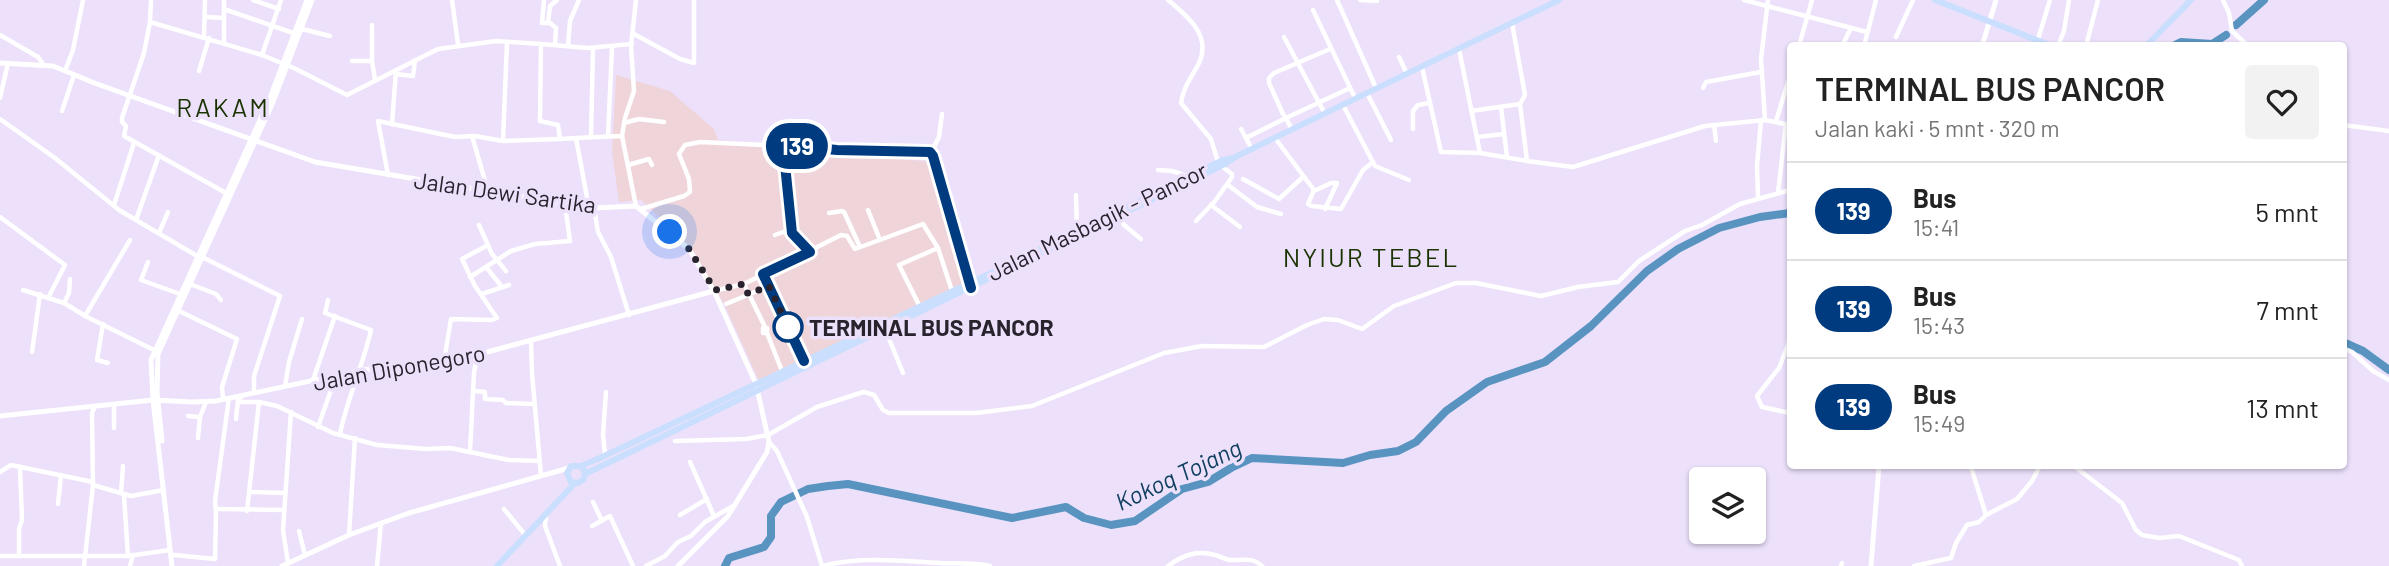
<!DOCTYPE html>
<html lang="id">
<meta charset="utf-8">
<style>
body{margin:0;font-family:Barlow,sans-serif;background:#f2f2f2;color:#222;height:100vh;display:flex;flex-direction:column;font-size:26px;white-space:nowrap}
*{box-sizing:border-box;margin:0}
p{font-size:23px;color:#767676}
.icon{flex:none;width:38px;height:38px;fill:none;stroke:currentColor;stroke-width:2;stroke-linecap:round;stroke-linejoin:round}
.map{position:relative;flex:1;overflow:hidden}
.side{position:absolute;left:1787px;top:42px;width:560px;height:427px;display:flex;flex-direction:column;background:#fff;border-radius:7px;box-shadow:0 2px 5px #0004}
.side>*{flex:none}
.badge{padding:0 14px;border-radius:23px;font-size:24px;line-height:46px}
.tools{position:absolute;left:1689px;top:467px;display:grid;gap:14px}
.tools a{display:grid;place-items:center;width:77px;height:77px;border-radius:7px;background:#fff;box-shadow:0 2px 5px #0004;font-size:35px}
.you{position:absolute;width:35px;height:35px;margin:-18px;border:5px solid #fff;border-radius:50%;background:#1a73e8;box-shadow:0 0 0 10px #1a73e833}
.map>.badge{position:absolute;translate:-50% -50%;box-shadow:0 0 0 4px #fff}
.round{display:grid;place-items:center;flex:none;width:74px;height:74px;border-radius:7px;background:#f2f2f2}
.summary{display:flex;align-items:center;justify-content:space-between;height:119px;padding:0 28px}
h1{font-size:33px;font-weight:600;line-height:52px}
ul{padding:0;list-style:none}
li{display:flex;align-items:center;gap:21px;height:98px;padding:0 28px;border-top:2px solid #e0e0e0}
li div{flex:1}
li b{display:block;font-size:26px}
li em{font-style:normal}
li .badge{min-width:77px;font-weight:700;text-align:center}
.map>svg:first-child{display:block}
.commercial{fill:#efd5da}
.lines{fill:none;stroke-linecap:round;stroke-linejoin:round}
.river{stroke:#5994c1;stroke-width:8}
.street{stroke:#fff;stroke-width:4.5}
.secondary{stroke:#fff;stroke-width:5}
.primary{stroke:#cadffd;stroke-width:6}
.line-casing{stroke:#fff;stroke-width:16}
.line{stroke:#003b80;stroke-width:10}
.walk{stroke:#28232d;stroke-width:7;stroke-dasharray:0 12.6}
.stop-dot{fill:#fff;stroke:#003b80;stroke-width:3.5}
.labels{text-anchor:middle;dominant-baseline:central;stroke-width:7;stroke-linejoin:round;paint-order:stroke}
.street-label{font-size:23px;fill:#28232d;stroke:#ece0fb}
.stop-label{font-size:23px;font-weight:bold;fill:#28232d;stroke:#ece0fb;text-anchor:start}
.water-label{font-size:24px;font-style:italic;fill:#10405f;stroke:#ece0fb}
.quarter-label{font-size:26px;letter-spacing:2px;fill:#1b3301;stroke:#ece0fb}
</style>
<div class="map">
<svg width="2389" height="566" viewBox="0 0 2389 566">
<rect width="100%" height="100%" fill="#ece0fb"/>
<polygon class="commercial" points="616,75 670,91 714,129 718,140 932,162 968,283 759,381 725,306 692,249 641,200 619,202 612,152"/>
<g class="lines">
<g class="river">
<polyline points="2236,25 2264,0"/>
<polyline points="2173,46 2181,42 2212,44 2226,35"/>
<polyline points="2343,342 2363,351 2389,370"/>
<polyline points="725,566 729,558 764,547 771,537 771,516 781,502 808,489 828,486 848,484 1012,518 1066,507 1084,518 1111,525 1135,521 1182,489 1208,482 1231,468 1252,458 1343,463 1370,455 1398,451 1416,442 1446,411 1487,382 1545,362 1591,326 1647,271 1678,249 1719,228 1760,217 1790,213"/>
</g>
<g class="street">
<polyline points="151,0 150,22 262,55 296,69 347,95 438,49 496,41 541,44 540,121 558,125 560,139 576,138 589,208"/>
<polyline points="253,0 279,9"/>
<polyline points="452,0 458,44"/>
<polyline points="544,0 542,23 550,23 556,28 555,45"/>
<path d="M1168,0c19,16 44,35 31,63 -7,14 -16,24 -18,40l30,36 7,23"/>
<polyline points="1337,0 1376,88"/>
<polyline points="1360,0 1377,1"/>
<polyline points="1744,0 1867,32"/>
<polyline points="2223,0 2229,13 2232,31 2248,46"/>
<polyline points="224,9 296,34"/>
<polyline points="1313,10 1355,98"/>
<polyline points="205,17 224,18"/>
<polyline points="150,22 144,53 122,118 122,122 126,126 124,136 226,193"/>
<polyline points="548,23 550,6 557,0"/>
<polyline points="372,25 372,61 375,79"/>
<polyline points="302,29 330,36"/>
<polyline points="634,34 680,59 694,63 694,0"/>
<polyline points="0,35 38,57 43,64"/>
<polyline points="204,37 205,0"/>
<polyline points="1284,37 1325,114"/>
<polyline points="1896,37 1913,0"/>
<polyline points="2038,39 2050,0"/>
<polyline points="224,42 224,0"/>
<polyline points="541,44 588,48 632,44"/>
<polyline points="568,46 570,21 579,0"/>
<polyline points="1799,46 1812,0"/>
<polyline points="1842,46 1851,28"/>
<polyline points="1864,46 1876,0"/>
<polyline points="2058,46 2064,31 2069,0"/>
<polyline points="2086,46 2098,0"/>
<polyline points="1330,49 1274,73 1269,78 1269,83 1283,114 1286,118 1350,88"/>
<polyline points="1459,49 1480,153"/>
<polyline points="262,55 281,0"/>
<polyline points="1399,57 1407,74"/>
<polyline points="352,61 372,61"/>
<polyline points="1422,67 1441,152 1480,153 1527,161 1520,104 1525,95 1512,23"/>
<polyline points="65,71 73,50 83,0"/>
<polyline points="199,71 209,38"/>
<polyline points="396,74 413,76 415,60"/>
<polyline points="1703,88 1706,82 1761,72"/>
<polyline points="1367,93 1391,140"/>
<polyline points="0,98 8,63"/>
<polyline points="1343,105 1375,166 1409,180"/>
<polyline points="1501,107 1507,157"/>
<polyline points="62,111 74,75"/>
<polyline points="1471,111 1520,104"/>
<polyline points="0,119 55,158 119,210 197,256"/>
<polyline points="1765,120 1761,59 1768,0"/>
<polyline points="1776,121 1790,76"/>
<polyline points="624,123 639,119 664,122"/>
<polyline points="392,124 396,71"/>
<polyline points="1714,125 1716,141"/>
<polyline points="2343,125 2389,131"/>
<polyline points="1241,129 1252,149"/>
<polyline points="1413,129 1413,111 1418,105 1430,103"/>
<polyline points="472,136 488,191"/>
<polyline points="608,136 612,47"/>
<polyline points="622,136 625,118 634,91 631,46 636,0"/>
<polyline points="591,137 593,48"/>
<polyline points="1477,137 1504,134"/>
<polyline points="576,138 622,136 636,206"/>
<polyline points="1246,138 1286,118 1292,130"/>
<polyline points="1275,138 1314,190 1308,204 1311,206 1341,209 1363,170 1373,162"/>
<polyline points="503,141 560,139"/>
<polyline points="931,153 969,284"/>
<polyline points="931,153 939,137 942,114"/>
<polyline points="1527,161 1573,167 1705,126 1765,120 1790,125"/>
<polyline points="628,165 649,159 652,165"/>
<polyline points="1158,170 1172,171 1187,176"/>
<polyline points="388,175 378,121 455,137 475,136 503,141 507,42"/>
<polyline points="1243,179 1279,199 1303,177"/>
<polyline points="1228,185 1257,207 1281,214"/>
<polyline points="1314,191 1331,183 1337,183 1325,209"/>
<polyline points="1778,193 1786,124"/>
<polyline points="1076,195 1077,231"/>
<polyline points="1758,198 1757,166 1761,120"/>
<polyline points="114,205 134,143"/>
<polyline points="1211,205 1240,227"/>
<polyline points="594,208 598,232 611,257 629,315"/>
<polyline points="641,209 684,196 690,192 689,179 679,154 685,145 700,142 931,153"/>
<polyline points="868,210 880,240"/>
<polyline points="829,213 842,211 844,212 860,247"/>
<polyline points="1119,215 1124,225 1141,239"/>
<polyline points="0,217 65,265 49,296"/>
<polyline points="136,220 159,155"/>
<polyline points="1196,221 1215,201 1232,177 1232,174 1221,166"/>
<polyline points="479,225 492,254 506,271"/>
<polyline points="159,233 168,212"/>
<polyline points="792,233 810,252"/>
<polyline points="775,235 783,232 792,233 783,145"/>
<polyline points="202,257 280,296 254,376 254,393"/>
<polyline points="148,262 141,280 180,294"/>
<polyline points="486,267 502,287"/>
<polyline points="763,274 804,361"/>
<polyline points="470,277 511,251 535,244 570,241 565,205"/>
<polyline points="190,284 216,294 221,300"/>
<polyline points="744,284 841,235 847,236 855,249 923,224 938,248 952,291"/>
<polyline points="23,290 64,303 87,317 154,350"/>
<polyline points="714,291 744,284 765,327"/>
<polyline points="482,294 509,285"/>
<path d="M328,300l-3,13 46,17c-8,36 -24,68 -31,104"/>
<polyline points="64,303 69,293 70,279"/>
<polyline points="726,304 769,286"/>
<polyline points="920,307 899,265 938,248"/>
<polyline points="177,310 237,339 222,387 223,399"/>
<polyline points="85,316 130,240"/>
<polyline points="103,324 97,360 108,363"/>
<rect x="763" y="328" width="4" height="5"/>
<polyline points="885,329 903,373"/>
<polyline points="767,333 782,371"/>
<polyline points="1790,340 1779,368 1757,396 1762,407 1790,413"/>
<polyline points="531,341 532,373 541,476"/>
<polyline points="2343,348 2352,352 2373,371 2389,380"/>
<polyline points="32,352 40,294"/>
<polyline points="444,361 451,319 492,320 497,318 475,286 462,259 488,245"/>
<polyline points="313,380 335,316"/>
<polyline points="285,386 289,362 302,319"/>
<polyline points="474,391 485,392 485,399 503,400 506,403 534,404"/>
<polyline points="238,402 259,402 277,406 333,433 377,445 426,449 450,448 509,460 540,461"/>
<polyline points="114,405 114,428"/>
<polyline points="188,416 200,417"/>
<polyline points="236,419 238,400 242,396"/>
<polyline points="318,427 336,376"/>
<polyline points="198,438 200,417 206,402"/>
<polyline points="675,441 746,439 768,435 817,407 857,394 864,392 874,395 883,410 889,413 976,413 1032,406 1164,353 1202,346 1264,347 1307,325 1324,319 1338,320 1362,329 1394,306 1456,283 1476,283 1541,296 1578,287 1618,282 1639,261 1685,231 1702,225 1740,204 1790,190"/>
<polyline points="769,442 777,451 807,517 822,566"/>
<polyline points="470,451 474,373 477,355"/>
<polyline points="605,455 603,435 606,392"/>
<polyline points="690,462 714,516"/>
<polyline points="2074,466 2122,503 2136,530 2142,535 2159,538 2179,536 2239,560 2242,566"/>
<polyline points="1971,467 1986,515"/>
<polyline points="0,472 11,465 93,482"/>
<polyline points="93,485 131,496 164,490"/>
<polyline points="250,492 285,493"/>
<polyline points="121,493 123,466"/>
<polyline points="124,495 128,556"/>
<polyline points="593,502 602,521"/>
<polyline points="58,504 61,475"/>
<polyline points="216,509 283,510"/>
<polyline points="504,509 526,536"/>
<polyline points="247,511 259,402"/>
<polyline points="546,514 545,526 560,566"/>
<polyline points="680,515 707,499"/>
<polyline points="592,526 610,516 633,566"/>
<polyline points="299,531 305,555"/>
<polyline points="349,535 355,438"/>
<polyline points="19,555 19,529 22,520 20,467"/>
<polyline points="174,555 215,559 216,513 215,501 229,398"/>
<polyline points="0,556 128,556 170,550"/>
<polyline points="288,563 283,530 291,412"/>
<polyline points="84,566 93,485 92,413 95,406"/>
<polyline points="130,566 133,555"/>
<polyline points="377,566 381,523"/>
<polyline points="646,566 665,556 678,542 691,536 705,522 733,506"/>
<path d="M822,566c41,-10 78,-5 119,-3 17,1 32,-1 49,3"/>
<path d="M1168,566c15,-11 29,-16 47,-11 5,1 11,5 16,5 14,1 20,-4 31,6"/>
<polyline points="1841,566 1842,563"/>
<polyline points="1914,566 1951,558 1956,543 1967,525 1979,522 1986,515 2017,499 2032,481 2040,466"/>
</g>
<g class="secondary">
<polyline points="1982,46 1996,0"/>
<polyline points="0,63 53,66 97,84 315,162 576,206 594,208 636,206 689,249 714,291 756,384 769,442 767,452 728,516 678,566"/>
<polyline points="0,416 153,400 193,402 216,401 362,370 465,358 714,291"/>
<polyline points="162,441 157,392 158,354 273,102 312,0"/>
<polyline points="172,566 153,400 151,360 270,98 307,0"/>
<polyline points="282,566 349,535 409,513 569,468"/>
<polyline points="1871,566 1879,466"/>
</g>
<g class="primary">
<polyline points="1935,0 2052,46"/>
<polyline points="2146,46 2191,0"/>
<polyline points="581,466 585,472 584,479 578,483 571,482 567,473 571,466 581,466 602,457 991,273 1223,160 1233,158"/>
<polyline points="585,474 1225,164 1235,157 1559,0"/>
<polyline points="497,566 575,483"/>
</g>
</g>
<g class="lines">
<defs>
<polyline id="line" points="804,361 763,274 810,252 792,233 783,145 837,150 930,152 933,156 971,288"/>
</defs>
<use href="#line" class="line-casing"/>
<use href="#line" class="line"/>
<polyline class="walk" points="670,232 689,249 715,290 744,284 748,294 769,286 792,336 788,327"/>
</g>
<circle class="stop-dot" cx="788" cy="327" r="14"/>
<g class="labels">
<g class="street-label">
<text transform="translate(505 192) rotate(8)">Jalan Dewi Sartika</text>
<text transform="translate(1097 221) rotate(-26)">Jalan Masbagik - Pancor</text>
<text transform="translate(399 367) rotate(-10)">Jalan Diponegoro</text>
</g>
<g class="stop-label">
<text x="809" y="327">TERMINAL BUS PANCOR</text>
</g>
<g class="water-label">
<text transform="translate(1178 474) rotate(-25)">Kokoq Tojang</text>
</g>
<g class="quarter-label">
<text x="223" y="106">RAKAM</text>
<text x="1371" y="256">NYIUR TEBEL</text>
</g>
</g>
</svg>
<div class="tools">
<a><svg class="icon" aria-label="layers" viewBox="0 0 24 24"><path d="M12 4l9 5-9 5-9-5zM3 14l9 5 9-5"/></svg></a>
</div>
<div class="you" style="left:670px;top:232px"></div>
<b class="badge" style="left:797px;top:146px;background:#003b80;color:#fff">139</b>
<section class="side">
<div class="summary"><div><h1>TERMINAL BUS PANCOR</h1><p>Jalan kaki · 5 mnt · 320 m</p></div><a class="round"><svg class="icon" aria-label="heart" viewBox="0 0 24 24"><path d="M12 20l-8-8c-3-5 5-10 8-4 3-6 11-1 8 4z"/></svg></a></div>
<ul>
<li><span class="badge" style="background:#003b80;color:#fff">139</span><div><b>Bus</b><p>15:41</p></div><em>5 mnt</em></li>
<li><span class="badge" style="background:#003b80;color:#fff">139</span><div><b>Bus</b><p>15:43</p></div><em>7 mnt</em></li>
<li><span class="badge" style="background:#003b80;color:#fff">139</span><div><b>Bus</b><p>15:49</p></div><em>13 mnt</em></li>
</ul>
</section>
</div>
